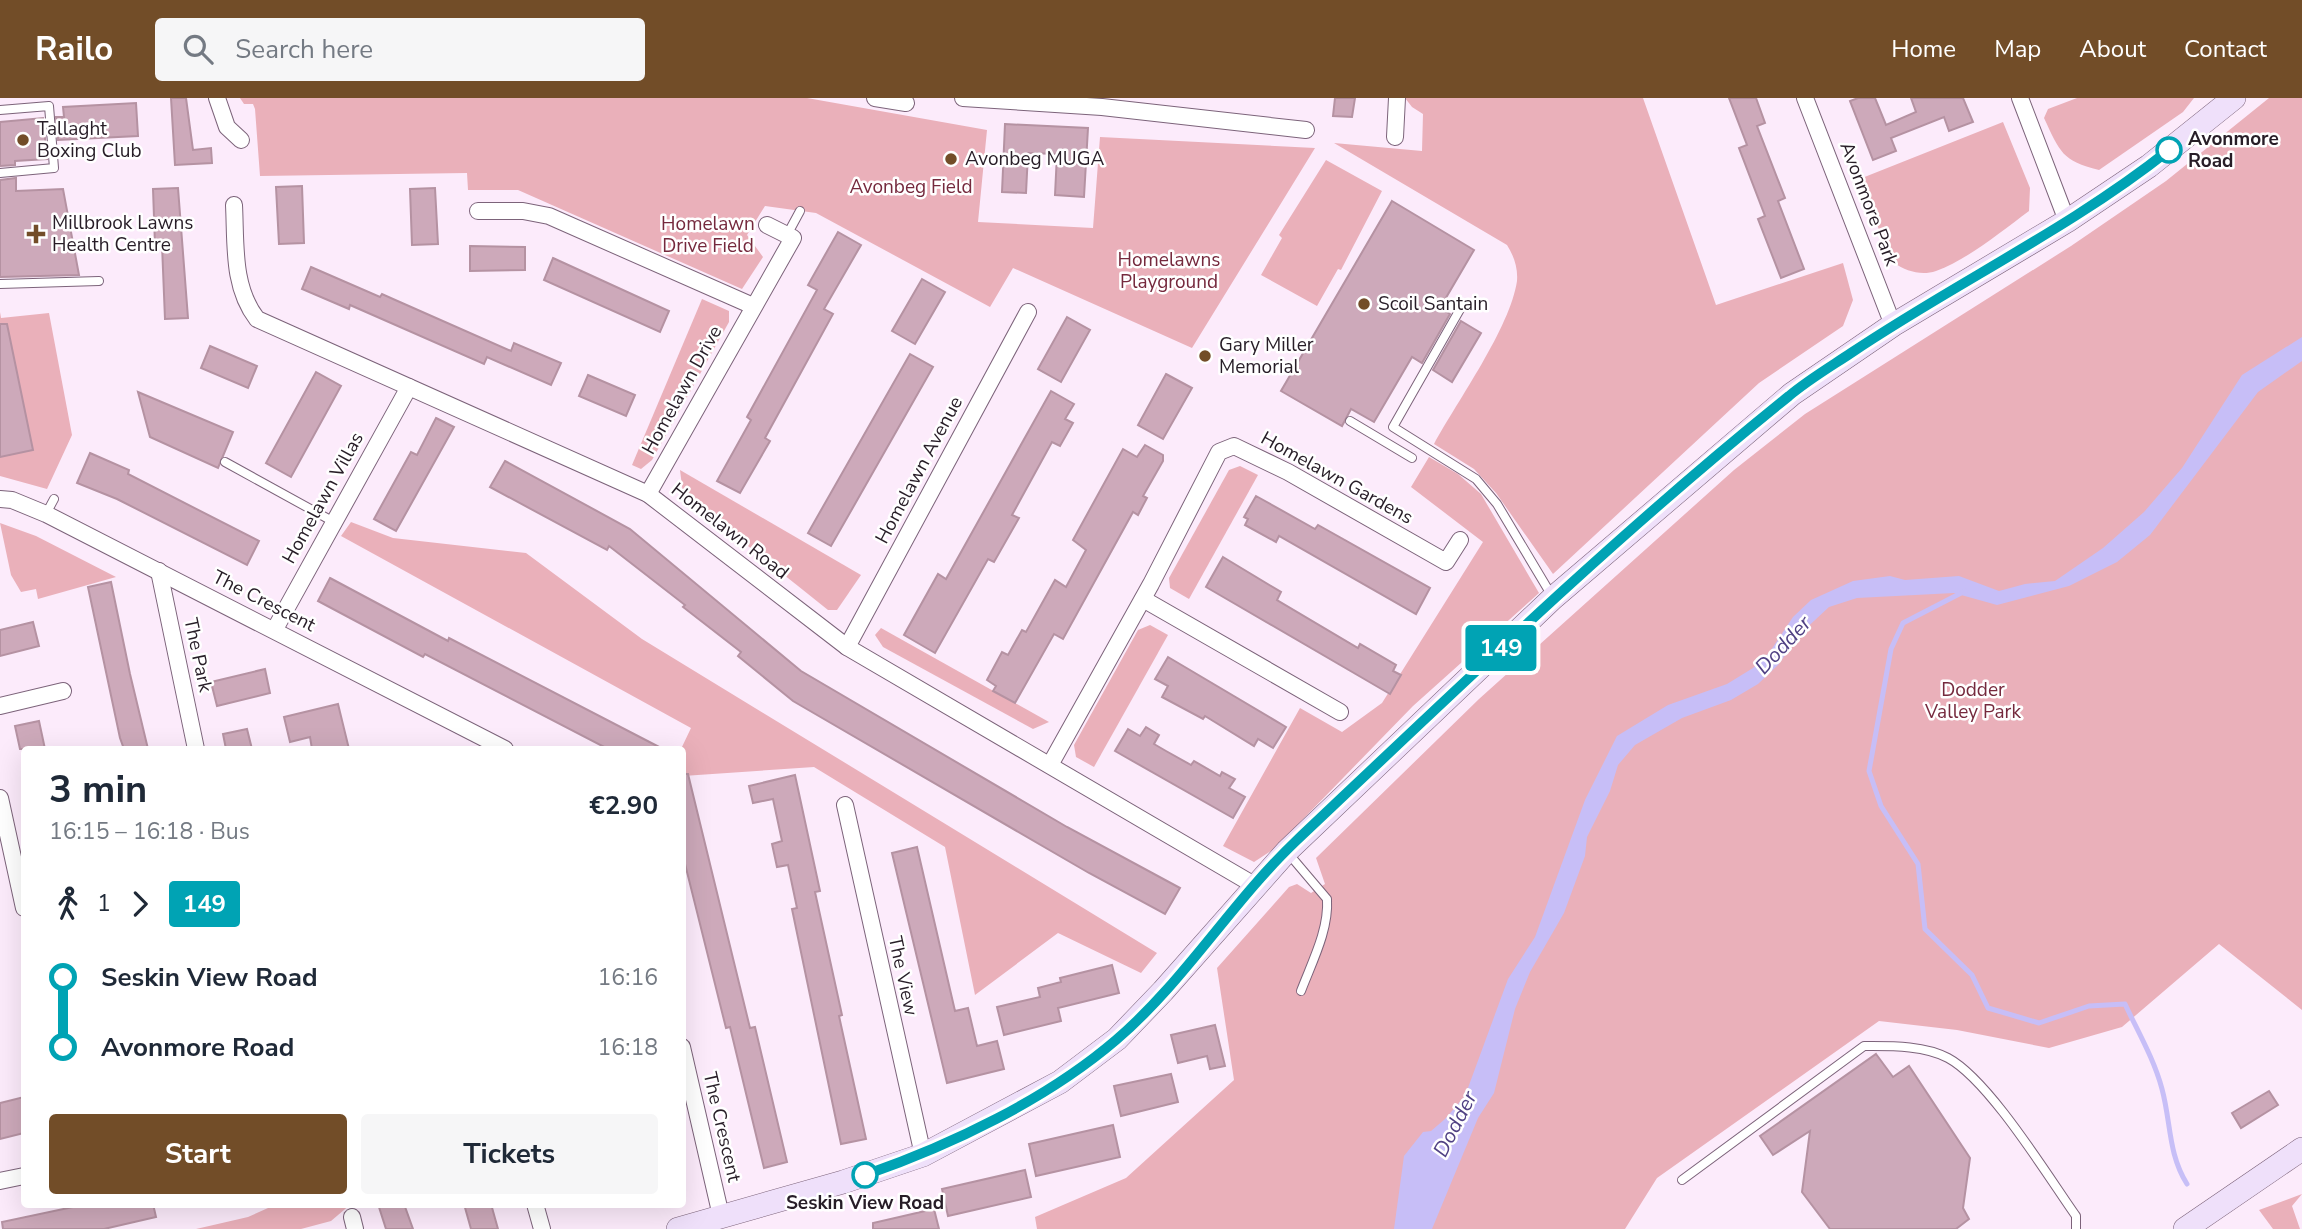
<!DOCTYPE html>
<meta charset="utf-8">
<style>
body{margin:0;font-family:"Nunito Sans",sans-serif;background:#f6f6f7;color:#1f2937;height:100vh;display:flex;flex-direction:column;font-size:26px;white-space:nowrap}
*{box-sizing:border-box;margin:0}
p{font-size:23px;color:#747a83}
.icon{flex:none;width:38px;height:38px;fill:none;stroke:currentColor;stroke-width:2;stroke-linecap:round;stroke-linejoin:round}
.map{position:relative;flex:1;overflow:hidden}
.sheet{position:absolute;left:21px;top:648px;width:665px;height:462px;display:flex;flex-direction:column;background:#fff;border-radius:7px;box-shadow:0 7px 28px #0002}
.sheet>*{flex:none}
.badge{padding:0 14px;border-radius:5px;font-size:24px;line-height:46px}
.map>.badge{position:absolute;translate:-50% -50%;box-shadow:0 0 0 4px #fff}
.legs{display:flex;align-items:center;gap:10px;height:77px;padding:0 28px;font-size:23px}
.legs p{margin-inline-start:auto}
.head{display:flex;align-items:center;justify-content:space-between;height:119px;padding:0 28px}
h1{font-size:38px;font-weight:700;line-height:52px}
.primary-button{display:flex;gap:14px;margin-top:auto;padding:14px 28px}
.primary-button a{flex:1;height:80px;border-radius:7px;background:#724d28;color:#fff;font-size:28px;font-weight:700;line-height:80px;text-align:center}
.primary-button a+a{background:#f6f6f7;color:#1f2937}
ul{padding:0 28px;list-style:none}
li{display:flex;align-items:center;gap:24px;height:70px;font-size:26px}
li i{display:grid;place-items:center;width:10px;height:100%;margin:0 9px;background:currentColor}
li i::after{content:'';width:18px;height:18px;margin:-9px;border:5px solid;border-radius:50%;background:#fff}
li p{margin-inline-start:auto}
li:first-child i{background:linear-gradient(#0000 50%,currentColor 0)}
li:last-child i{background:linear-gradient(currentColor 50%,#0000 0)}
header{display:flex;align-items:center;gap:42px;box-sizing:border-box;height:98px;padding:0 35px;background:#724d28;color:#fff}
header strong{font-size:33px}
nav{display:flex;gap:38px;margin-inline-start:auto;font-size:24px}
.search{width:490px;height:63px;background:#f6f6f7;display:flex;align-items:center;gap:18px;box-sizing:border-box;padding:0 24px;border-radius:7px;color:#747a83;font-size:26px}
.map>svg:first-child{display:block}
.green{fill:#eab0ba}
.water{fill:#c7bef7}
.lines{fill:none;stroke-linecap:round;stroke-linejoin:round}
.stream{stroke:#c7bef7;stroke-width:5}
.building{fill:#cda9ba;stroke:#b592a2;stroke-width:2}
.lane-casing{stroke:#7c637a;stroke-width:10}
.street-casing{stroke:#7c637a;stroke-width:18}
.secondary-casing{stroke:#7c637a;stroke-width:24}
.lane{stroke:#fff;stroke-width:8}
.street{stroke:#fff;stroke-width:16}
.secondary{stroke:#efe0fa;stroke-width:23}
.line-1-casing{stroke:#fff;stroke-width:16}
.line-1{stroke:#00a3b4;stroke-width:10}
.poi-dot{fill:#724d28;stroke:#fff;stroke-width:2.5}
.stop-1-dot{fill:#fff;stroke:#00a3b4;stroke-width:3.5}
.labels{text-anchor:middle;dominant-baseline:central;stroke-width:5;stroke-linejoin:round;paint-order:stroke}
.poi-label{font-size:19px;fill:#271d27;stroke:#fff;text-anchor:start}
.stop-label{font-size:19px;font-weight:bold;fill:#271d27;stroke:#fff;text-anchor:start}
.park-label{font-size:19px;fill:#75293d;stroke:#fff}
.street-label{font-size:19px;fill:#271d27;stroke:#fff}
.water-label{font-size:21px;font-style:italic;fill:#504184;stroke:#fff}
</style>
<header>
<strong>Railo</strong>
<div class="search"><svg class="icon" aria-label="search" viewBox="0 0 24 24"><circle cx="10" cy="10" r="6"/><path d="M15 15l6 6"/></svg>Search here</div>
<nav><a>Home</a><a>Map</a><a>About</a><a>Contact</a></nav>
</header>
<div class="map">
<svg width="2302" height="1131" viewBox="0 0 2302 1131">
<rect width="100%" height="100%" fill="#fcebfb"/>
<g class="green">
<polygon points="240,0 807,0 987,32 978,124 1093,130 1100,39 1315,50 1192,250 1013,170 990,209 816,115 765,108 747,137 763,159 742,191 518,92 468,92 467,75 260,78 255,11 253,6 244,6"/>
<path d="M1405,0h238l73,207 127,-42 10,37 -10,26 -84,57 -206,191 -57,-81 -22,-24 -40,-25c24,-44 76,-116 83,-163 1,-13 -3,-25 -10,-36l-173,-102 88,8 1,-37 -11,-7z"/>
<path d="M2077,0h117l-11,14 -84,58c-37,-9 -39,-18 -55,-52l4,-9z"/>
<polygon points="2269,0 2302,0 2302,912 2219,846 2122,929 2049,950 1957,932 1879,923 1657,1080 1625,1131 1037,1131 1035,1119 1126,1080 1234,982 1217,870 1289,789 1297,786 1311,795 1325,786 1316,760 1479,601 1734,372 1805,316 2071,148 2166,83"/>
<path d="M2003,24l27,66 -1,23c-27,20 -62,49 -93,60 -15,5 -30,0 -42,-8l-37,-83z"/>
<polygon points="1326,62 1382,93 1341,172 1338,171 1317,208 1261,177 1282,140 1279,137"/>
<polygon points="702,201 729,213 729,224 652,362 641,371 632,367"/>
<polygon points="0,214 1,220 49,215 72,337 47,391 0,378 0,359 33,352 7,226 0,227"/>
<polygon points="1429,359 1458,376 1481,396 1539,495 1413,608 1274,751 1254,764 1223,748 1300,610 1342,634 1382,605 1483,444 1411,389"/>
<polygon points="1240,368 1258,377 1189,501 1170,490 1169,480 1229,372"/>
<polygon points="680,372 861,477 837,512 828,512 683,396"/>
<polygon points="351,424 393,440 526,455 642,541 1157,855 1141,875 1058,835 975,897 945,749 814,669 683,678 681,651 691,630 341,438"/>
<polygon points="0,425 36,438 116,479 38,501 36,491 21,494 11,477"/>
<polygon points="1150,527 1168,537 1094,669 1076,659 1074,647 1138,532"/>
<polygon points="881,530 1049,624 1033,631 883,549 875,537"/>
<polygon points="2302,1096 2292,1108 2300,1131 2273,1131 2259,1112"/>
<polygon points="277,1106 351,1106 331,1123 301,1131 196,1131 248,1119"/>
</g>
<polygon class="water" points="2302,239 2302,263 2258,294 2150,437 2117,464 2069,488 1997,507 1954,495 1857,500 1829,509 1800,536 1778,567 1758,586 1731,602 1682,620 1635,647 1618,667 1610,693 1587,739 1585,758 1564,815 1530,874 1515,911 1494,995 1478,1020 1432,1131 1394,1131 1404,1058 1423,1034 1431,1033 1445,1021 1465,998 1508,881 1535,839 1585,702 1617,638 1668,607 1727,586 1753,570 1769,555 1793,519 1811,502 1853,483 1890,478 1905,482 1959,478 1999,493 2025,486 2055,483 2103,450 2144,414 2182,370 2242,277"/>
<g class="lines">
<path class="stream" d="M1965,493l-62,32 -12,26 -22,122 12,35 37,58 7,65 47,46 16,33 51,15 50,-17 36,-2c13,28 29,55 37,85 9,33 6,65 25,95"/>
</g>
<g class="building">
<polygon points="171,0 186,0 193,52 211,50 212,65 175,67"/>
<polygon points="1335,0 1355,0 1352,19 1333,18"/>
<polygon points="1729,0 1756,0 1765,25 1757,28 1785,100 1778,103 1804,171 1781,180 1758,121 1765,118 1739,50 1747,47"/>
<polygon points="1858,0 1875,0 1886,27 1916,14 1911,0 1963,0 1973,24 1949,33 1944,19 1891,40 1896,53 1873,62 1850,3"/>
<polygon points="136,5 138,38 58,42 56,19 64,19 63,9"/>
<polygon points="43,20 47,61 15,63 15,67 0,68 0,24"/>
<polygon points="1005,26 1088,30 1084,99 1055,97 1057,56 1028,55 1026,95 1002,94"/>
<polygon points="16,80 16,93 63,91 79,177 0,179 0,82"/>
<polygon points="302,88 304,145 279,146 276,89"/>
<polygon points="178,90 188,220 165,221 162,147 155,147 153,91"/>
<polygon points="435,90 438,146 412,147 410,91"/>
<polygon points="1392,103 1474,152 1440,210 1450,216 1422,265 1412,259 1374,324 1351,311 1342,328 1281,293"/>
<polygon points="838,134 861,147 824,211 833,216 765,340 770,343 740,395 717,383 751,322 747,319 817,192 808,187"/>
<polygon points="470,148 525,149 525,172 470,173"/>
<polygon points="553,160 669,213 660,234 544,182"/>
<polygon points="311,169 380,199 382,196 393,201 511,253 514,245 561,265 551,287 487,259 484,266 350,207 349,211 302,191"/>
<polygon points="922,181 945,194 915,246 892,233"/>
<polygon points="1067,219 1090,232 1061,284 1038,271"/>
<polygon points="1461,223 1481,235 1452,284 1433,272"/>
<polygon points="0,226 7,226 33,352 0,359"/>
<polygon points="210,248 257,268 248,290 201,270"/>
<polygon points="910,256 933,269 831,448 808,435"/>
<polygon points="316,274 341,288 291,379 266,365"/>
<polygon points="1166,276 1192,290 1163,341 1138,327"/>
<polygon points="588,277 635,297 626,318 579,298"/>
<polygon points="1051,293 1074,306 1065,321 1073,325 1060,348 1052,344 1012,417 1019,420 994,464 988,461 935,555 904,537 938,476 946,481"/>
<polygon points="138,294 233,334 218,370 150,339"/>
<polygon points="436,320 454,329 396,433 374,421 411,354 417,357"/>
<polygon points="1145,347 1163,357 1163,363 1143,398 1147,400 1138,417 1133,414 1063,541 1054,536 1015,605 993,593 996,588 987,582 1002,554 1008,557 1022,532 1026,534 1055,482 1066,489 1086,452 1073,442 1123,351 1137,359"/>
<polygon points="90,355 129,372 128,376 259,443 247,467 117,401 77,385"/>
<polygon points="505,363 630,431 801,573 1067,729 1180,790 1165,816 1089,775 793,603 738,558 741,554 683,509 685,507 609,448 607,452 490,389"/>
<polygon points="1256,398 1315,431 1318,427 1430,490 1416,516 1279,438 1276,444 1245,427 1248,421 1244,419"/>
<polygon points="1223,459 1281,494 1277,502 1358,550 1360,546 1396,567 1393,573 1401,577 1390,596 1206,489"/>
<polygon points="330,480 448,543 449,540 663,651 608,651 425,556 423,559 318,503"/>
<polygon points="111,484 130,576 148,651 124,651 120,640 88,489"/>
<polygon points="33,524 39,548 0,558 0,532"/>
<polygon points="1168,559 1286,629 1273,650 1258,641 1254,648 1205,618 1203,621 1162,599 1168,588 1155,581"/>
<polygon points="265,571 270,595 217,608 211,584"/>
<polygon points="338,606 349,651 312,651 310,639 290,644 284,619"/>
<polygon points="39,623 45,651 20,651 15,628"/>
<polygon points="1146,629 1159,637 1154,646 1166,653 1191,667 1194,663 1220,678 1222,674 1235,681 1229,690 1245,699 1233,720 1115,653 1128,631 1140,638"/>
<polygon points="247,631 252,651 226,651 223,636"/>
<polygon points="682,676 688,676 750,930 755,929 787,1064 764,1070 730,929 726,930 682,754"/>
<polygon points="795,677 820,793 815,794 842,917 839,918 866,1041 841,1046 792,811 797,810 788,767 777,769 772,746 782,743 773,701 753,705 749,688"/>
<polygon points="917,749 955,913 968,910 977,948 997,943 1004,971 947,985 892,755"/>
<polygon points="1112,867 1119,895 1058,910 1061,923 1004,937 997,909 1040,899 1038,890 1061,884 1060,880"/>
<polygon points="1215,927 1225,968 1210,971 1207,958 1178,965 1171,937"/>
<polygon points="1876,956 1893,979 1909,968 1970,1060 1963,1110 1969,1121 1956,1131 1830,1131 1802,1094 1810,1033 1773,1057 1760,1038"/>
<polygon points="1171,976 1178,1004 1121,1018 1114,988"/>
<polygon points="2269,993 2278,1007 2241,1030 2232,1015"/>
<polygon points="24,999 24,1035 0,1041 0,1005"/>
<polygon points="1113,1027 1120,1059 1036,1078 1029,1046"/>
<polygon points="1025,1072 1031,1099 948,1118 942,1091"/>
<polygon points="87,1106 153,1106 156,1119 104,1131 3,1131 2,1124"/>
<polygon points="378,1106 404,1106 413,1131 386,1131"/>
<polygon points="464,1106 491,1106 498,1131 471,1131"/>
<polygon points="934,1111 939,1131 873,1131 873,1125"/>
</g>
<g class="lines">
<defs>
<g id="lane">
<polyline points="0,12 49,8 54,70 0,75"/>
<polyline points="787,137 800,113"/>
<polyline points="0,186 99,183"/>
<polyline points="1463,206 1393,329 1476,381 1497,406 1552,498"/>
<polyline points="1350,323 1412,360"/>
<polyline points="225,364 334,424"/>
<polyline points="46,416 54,401"/>
<path d="M1288,755l39,46c2,31 -15,63 -26,92"/>
<path d="M1682,1082l182,-134c26,0 60,-1 84,12 41,22 99,117 128,158v13"/>
</g>
<g id="street">
<polyline points="217,0 227,29 241,42"/>
<polyline points="875,0 906,5"/>
<polyline points="963,0 1102,9 1306,32"/>
<polyline points="1805,0 1893,227"/>
<polyline points="2020,0 2067,123"/>
<polyline points="1395,39 1397,0"/>
<path d="M234,107c2,39 -2,82 23,114l391,175 199,153 407,238"/>
<polyline points="478,113 523,113 549,118 753,208"/>
<polyline points="648,396 793,140 767,127"/>
<polyline points="0,401 12,402 46,416 505,651"/>
<polyline points="159,473 196,651"/>
<polyline points="1143,501 1340,614"/>
<polyline points="275,531 409,289"/>
<polyline points="847,549 1028,214"/>
<polyline points="0,608 63,593"/>
<polyline points="1050,667 1151,486 1219,354 1234,348 1288,374 1446,464 1460,442"/>
<polyline points="0,700 24,810"/>
<polyline points="845,707 923,1057"/>
<polyline points="682,949 721,1118"/>
<polyline points="0,1083 24,1078"/>
<polyline points="535,1106 542,1131"/>
<polyline points="352,1119 355,1131"/>
</g>
<g id="secondary">
<polyline points="678,1131 843,1084 923,1057 1060,984 1117,941 1163,893 1287,753 1553,500 1792,296 1893,227 2067,123 2149,68 2234,0"/>
<polyline points="2185,1131 2302,1051"/>
</g>
</defs>
<use href="#lane" class="lane-casing"/>
<use href="#street" class="street-casing"/>
<use href="#secondary" class="secondary-casing"/>
<use href="#lane" class="lane"/>
<use href="#street" class="street"/>
<use href="#secondary" class="secondary"/>
</g>
<g class="lines">
<defs>
<path id="line-1" d="M865,1077c86,-30 181,-75 251,-135 68,-58 115,-137 180,-199 161,-152 320,-306 493,-445 19,-16 41,-29 62,-43 104,-70 220,-125 318,-203"/>
</defs>
<use href="#line-1" class="line-1-casing"/>
<use href="#line-1" class="line-1"/>
</g>
<g class="poi-dot">
<circle cx="23" cy="42" r="7"/>
<circle cx="951" cy="61" r="7"/>
<path d="M32.5 125.5h7v7h7v7h-7v7h-7v-7h-7v-7h7z"/>
<circle cx="1364" cy="206" r="7"/>
<circle cx="1205" cy="258" r="7"/>
</g>
<g class="stop-1-dot">
<circle cx="2169" cy="52" r="12"/>
<circle cx="865" cy="1077" r="12"/>
</g>
<g class="labels">
<g class="poi-label">
<text x="37" y="31">Tallaght<tspan x="37" dy="22">Boxing Club</tspan></text>
<text x="965" y="61">Avonbeg MUGA</text>
<text x="52" y="125">Millbrook Lawns<tspan x="52" dy="22">Health Centre</tspan></text>
<text x="1378" y="206">Scoil Santain</text>
<text x="1219" y="247">Gary Miller<tspan x="1219" dy="22">Memorial</tspan></text>
</g>
<g class="stop-label">
<text x="2188" y="41">Avonmore<tspan x="2188" dy="22">Road</tspan></text>
<text x="865" y="1105" text-anchor="middle">Seskin View Road</text>
</g>
<g class="park-label">
<text x="911" y="89">Avonbeg Field</text>
<text x="708" y="126">Homelawn<tspan x="708" dy="22">Drive Field</tspan></text>
<text x="1169" y="162">Homelawns<tspan x="1169" dy="22">Playground</tspan></text>
<text x="1973" y="592">Dodder<tspan x="1973" dy="22">Valley Park</tspan></text>
</g>
<g class="street-label">
<text transform="translate(1869 106) rotate(69)">Avonmore Park</text>
<text transform="translate(682 292) rotate(-61)">Homelawn Drive</text>
<text transform="translate(919 372) rotate(-62)">Homelawn Avenue</text>
<text transform="translate(1337 380) rotate(29)">Homelawn Gardens</text>
<text transform="translate(323 400) rotate(-61)">Homelawn Villas</text>
<text transform="translate(730 433) rotate(38)">Homelawn Road</text>
<text transform="translate(264 503) rotate(27)">The Crescent</text>
<text transform="translate(198 557) rotate(78)">The Park</text>
<text transform="translate(903 878) rotate(78)">The View</text>
<text transform="translate(722 1029) rotate(77)">The Crescent</text>
</g>
<g class="water-label">
<text transform="translate(1783 547) rotate(-47)">Dodder</text>
<text transform="translate(1455 1026) rotate(-63)">Dodder</text>
</g>
</g>
</svg>
<b class="badge" style="left:1501px;top:550px;background:#00a3b4;color:#fff">149</b>
<section class="sheet">
<div class="head"><div><h1>3 min</h1><p>16:15 – 16:18 · Bus</p></div><b>€2.90</b></div>
<div class="legs"><svg class="icon" aria-label="walk" viewBox="0 0 24 24"><circle cx="13" cy="4" r="2"/><path d="M13 8l-2 6 4 7M11 14l-3 7M7 12l3-4h3l4 4"/></svg>1<svg class="icon" aria-label="forward" viewBox="0 0 24 24"><path d="M9 5l7 7-7 7"/></svg><b class="badge" style="background:#00a3b4;color:#fff">149</b></div>
<ul>
<li><i style="color:#00a3b4"></i><b>Seskin View Road</b><p>16:16</p></li>
<li><i style="color:#00a3b4"></i><b>Avonmore Road</b><p>16:18</p></li>
</ul>
<div class="primary-button"><a>Start</a><a>Tickets</a></div>
</section>
</div>
